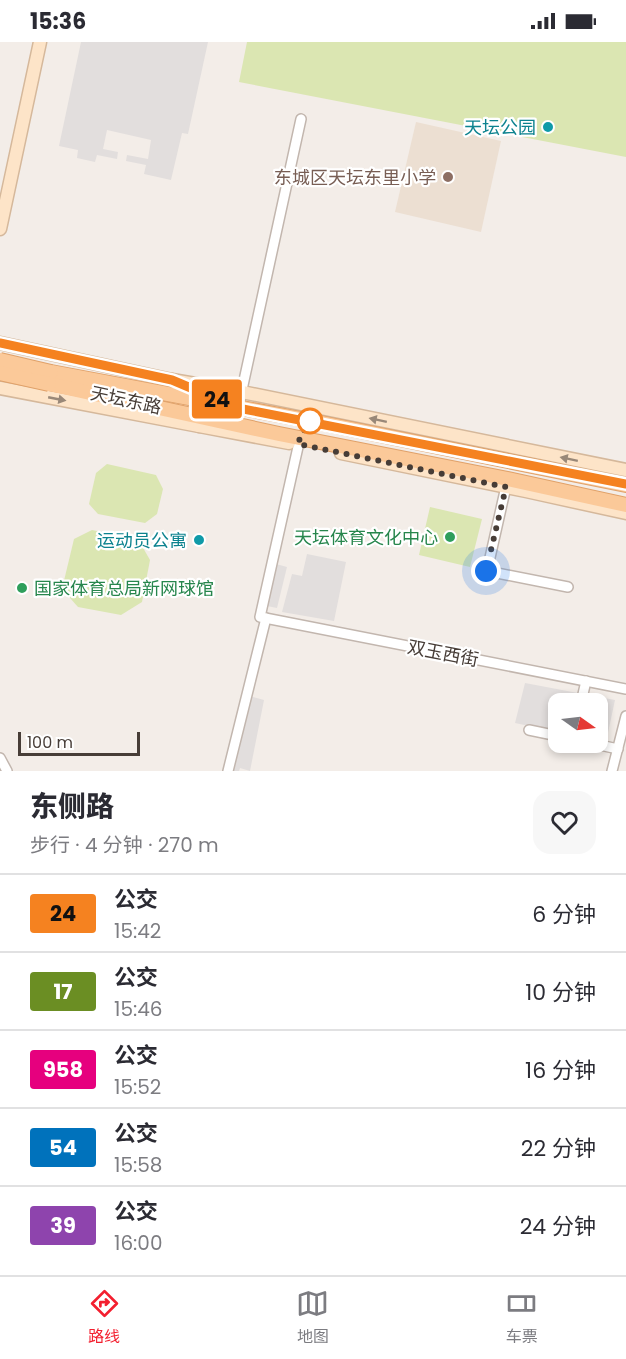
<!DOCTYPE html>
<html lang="zh">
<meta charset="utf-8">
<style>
body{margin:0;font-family:Poppins,"Noto Sans SC",sans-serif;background:#f7f7f7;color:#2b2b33;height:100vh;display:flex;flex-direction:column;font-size:22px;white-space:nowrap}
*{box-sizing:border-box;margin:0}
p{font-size:20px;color:#7c7c81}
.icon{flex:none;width:33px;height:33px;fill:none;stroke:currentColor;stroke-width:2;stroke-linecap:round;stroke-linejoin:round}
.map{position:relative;height:729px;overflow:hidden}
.panel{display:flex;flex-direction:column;background:#fff;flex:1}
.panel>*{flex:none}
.badge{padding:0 12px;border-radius:4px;font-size:21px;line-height:39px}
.needle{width:39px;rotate:104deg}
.tools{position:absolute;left:548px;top:651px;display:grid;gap:12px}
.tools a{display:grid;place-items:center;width:60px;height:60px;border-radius:12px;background:#fff;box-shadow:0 3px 9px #0003;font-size:30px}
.scale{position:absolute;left:18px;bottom:15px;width:122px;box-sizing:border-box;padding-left:6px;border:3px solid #473d37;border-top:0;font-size:16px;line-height:21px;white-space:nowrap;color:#473d37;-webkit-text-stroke:4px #fff;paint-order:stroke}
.you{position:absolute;width:30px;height:30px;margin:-15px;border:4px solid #fff;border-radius:50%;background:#1a73e8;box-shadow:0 0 0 9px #1a73e833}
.map>.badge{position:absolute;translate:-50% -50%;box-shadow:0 0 0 3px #fff}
.round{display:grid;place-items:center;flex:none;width:63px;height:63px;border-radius:18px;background:#f7f7f7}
.head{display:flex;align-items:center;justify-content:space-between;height:102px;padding:0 30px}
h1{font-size:28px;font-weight:800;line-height:45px}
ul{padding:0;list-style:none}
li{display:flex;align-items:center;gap:18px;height:78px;padding:0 30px;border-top:2px solid #e1e1e2}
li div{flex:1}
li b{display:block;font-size:22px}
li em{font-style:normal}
li .badge{min-width:66px;font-weight:700;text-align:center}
.status{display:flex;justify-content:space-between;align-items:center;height:42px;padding:0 30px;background:#fff;direction:ltr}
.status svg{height:16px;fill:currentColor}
.menu{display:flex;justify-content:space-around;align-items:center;height:84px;border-top:2px solid #e1e1e2;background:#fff;font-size:16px;color:#7c7c81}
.menu a{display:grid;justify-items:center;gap:3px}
.menu .current{color:#f31f2f}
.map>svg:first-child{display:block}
.education{fill:#ecdfd2}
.green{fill:#dbe6b2}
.parking{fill:#e2dedd}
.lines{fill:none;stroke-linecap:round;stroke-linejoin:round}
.street-casing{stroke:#c2b6ae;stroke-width:12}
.secondary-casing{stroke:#d5b89b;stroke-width:15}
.primary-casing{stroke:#e0a169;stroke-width:16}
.street{stroke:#fff;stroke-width:9}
.secondary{stroke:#fde4c8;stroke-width:12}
.primary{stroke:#fbc999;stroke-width:14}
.primary-bridge-casing{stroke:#e0a169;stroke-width:16;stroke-linecap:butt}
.primary-bridge{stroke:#fbc999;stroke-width:14}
.oneway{fill:#998878}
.line-casing{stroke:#fff;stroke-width:14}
.line{stroke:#f58220;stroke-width:9}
.walk{stroke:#473d37;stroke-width:6;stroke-dasharray:0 10.8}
.culture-dot{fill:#0f9aa8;stroke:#fff;stroke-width:2}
.education-dot{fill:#8d6e63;stroke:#fff;stroke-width:2}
.stop-dot{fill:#fff;stroke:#f58220;stroke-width:3}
.leisure-dot{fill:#2e9e5b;stroke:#fff;stroke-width:2}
.labels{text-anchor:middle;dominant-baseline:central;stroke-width:4.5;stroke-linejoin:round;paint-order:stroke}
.culture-label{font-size:18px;fill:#0d838f;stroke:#fff;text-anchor:end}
.education-label{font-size:18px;fill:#785e54;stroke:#fff;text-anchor:end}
.street-label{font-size:18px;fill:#473d37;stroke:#fff}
.leisure-label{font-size:18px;fill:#27864d;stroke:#fff;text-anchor:end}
</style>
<div class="status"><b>15:36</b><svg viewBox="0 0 49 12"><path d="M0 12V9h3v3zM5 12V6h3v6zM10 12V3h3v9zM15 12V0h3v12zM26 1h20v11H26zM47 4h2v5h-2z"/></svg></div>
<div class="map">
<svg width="626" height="729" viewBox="0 0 626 729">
<rect width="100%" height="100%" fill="#f3ede8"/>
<polygon class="education" points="416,80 501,99 481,190 395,170"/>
<g class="green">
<polygon points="247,0 626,0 626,115 239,40"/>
<polygon points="107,422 156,433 163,447 157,472 145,481 98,472 89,462 96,431"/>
<polygon points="430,465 482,477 470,525 419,513"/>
<polygon points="92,488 138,497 150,518 142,560 121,573 78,565 62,547 74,497"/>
</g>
<g class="parking">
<polygon points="81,0 208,0 188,92 182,91 171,138 144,132 146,123 126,119 127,113 148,117 151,98 107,88 103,107 118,110 117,117 97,113 95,120 77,116 78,108 59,104"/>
<polygon points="307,512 346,520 334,579 282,570 292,532 302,534"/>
<polygon points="276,522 287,525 277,566 267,564"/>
<polygon points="525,641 615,658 606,700 597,698 597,662 558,662 558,690 515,681"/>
<polygon points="249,654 264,658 250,729 240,726 239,729 230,729"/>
</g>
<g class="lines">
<defs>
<g id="street">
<polyline points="238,366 301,77"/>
<polyline points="300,396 260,575 626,647"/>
<polyline points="507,440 487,529 568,545"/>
<polyline points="583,652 586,639"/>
<polyline points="529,688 558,694"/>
<polyline points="586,700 618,707"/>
<polyline points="0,716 7,729"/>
<polyline points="228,729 266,576"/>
<polyline points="612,729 626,674"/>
</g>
<g id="secondary">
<polyline points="0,187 40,0"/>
<polyline points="0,301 172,338 179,341"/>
<polyline points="172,338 242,350 626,428"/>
<polyline points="0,346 199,384 205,384"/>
<polyline points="199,384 289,401"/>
<polyline points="341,411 526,449 626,471"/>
</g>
<g id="primary">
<polyline points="51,330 311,379 626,443"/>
<polyline points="49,342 279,392 508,437 626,463"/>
</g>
</defs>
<use href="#street" class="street-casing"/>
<use href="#secondary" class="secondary-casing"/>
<use href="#primary" class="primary-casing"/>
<use href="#street" class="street"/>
<use href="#secondary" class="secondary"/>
<use href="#primary" class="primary"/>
<defs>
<g id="primary-bridge">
<polyline points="0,318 51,330"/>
<polyline points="0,331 49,342"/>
</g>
</defs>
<use href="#primary-bridge" class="primary-bridge-casing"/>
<use href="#primary-bridge" class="primary-bridge"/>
</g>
<defs><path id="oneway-solid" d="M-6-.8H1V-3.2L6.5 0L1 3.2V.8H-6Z" transform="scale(1.5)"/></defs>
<g class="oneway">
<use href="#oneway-solid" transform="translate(57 357) rotate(11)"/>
<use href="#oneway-solid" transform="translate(378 378) rotate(-168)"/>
<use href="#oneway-solid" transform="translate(569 417) rotate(-168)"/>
</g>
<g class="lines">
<defs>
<polyline id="line" points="0,301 172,338 238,366 626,442"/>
</defs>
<use href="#line" class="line-casing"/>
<use href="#line" class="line"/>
<polyline class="walk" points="310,379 300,396 298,402 506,445 486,529"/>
</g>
<g class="culture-dot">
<circle cx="548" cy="85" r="6"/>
<circle cx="199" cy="498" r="6"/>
</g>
<circle class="education-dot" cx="448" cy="135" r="6"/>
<circle class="stop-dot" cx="310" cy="379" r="12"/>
<g class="leisure-dot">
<circle cx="450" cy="495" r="6"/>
<circle cx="22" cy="546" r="6"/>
</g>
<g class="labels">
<g class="culture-label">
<text x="536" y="85">天坛公园</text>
<text x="187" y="498">运动员公寓</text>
</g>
<g class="education-label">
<text x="436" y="135">东城区天坛东里小学</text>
</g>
<g class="street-label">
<text transform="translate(126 358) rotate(12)">天坛东路</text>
<text transform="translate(443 611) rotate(11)">双玉西街</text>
</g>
<g class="leisure-label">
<text x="438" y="495">天坛体育文化中心</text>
<text x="34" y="546" text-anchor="start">国家体育总局新网球馆</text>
</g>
</g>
</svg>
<div class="tools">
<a><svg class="needle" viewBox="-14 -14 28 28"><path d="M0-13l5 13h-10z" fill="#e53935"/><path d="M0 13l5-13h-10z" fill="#7c7c81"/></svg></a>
</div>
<div class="scale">100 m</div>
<div class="you" style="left:486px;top:529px"></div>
<b class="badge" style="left:217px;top:357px;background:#f58220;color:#111">24</b>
</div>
<section class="panel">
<div class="head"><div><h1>东侧路</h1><p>步行 · 4 分钟 · 270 m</p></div><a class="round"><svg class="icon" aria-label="heart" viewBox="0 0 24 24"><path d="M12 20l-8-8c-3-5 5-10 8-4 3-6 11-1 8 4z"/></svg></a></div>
<ul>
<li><span class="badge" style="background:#f58220;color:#111">24</span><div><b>公交</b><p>15:42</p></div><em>6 分钟</em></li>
<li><span class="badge" style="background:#6b8e23;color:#fff">17</span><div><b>公交</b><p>15:46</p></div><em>10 分钟</em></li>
<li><span class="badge" style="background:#e6007e;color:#fff">958</span><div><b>公交</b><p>15:52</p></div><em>16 分钟</em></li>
<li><span class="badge" style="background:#0072bc;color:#fff">54</span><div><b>公交</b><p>15:58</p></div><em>22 分钟</em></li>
<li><span class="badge" style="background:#8e44ad;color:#fff">39</span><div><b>公交</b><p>16:00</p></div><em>24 分钟</em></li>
</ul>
</section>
<nav class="menu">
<a class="current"><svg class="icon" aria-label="directions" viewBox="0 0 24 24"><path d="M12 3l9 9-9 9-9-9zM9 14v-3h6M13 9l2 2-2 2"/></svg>路线</a>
<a><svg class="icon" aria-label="map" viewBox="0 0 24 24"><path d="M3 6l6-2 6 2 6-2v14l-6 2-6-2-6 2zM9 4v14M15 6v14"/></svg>地图</a>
<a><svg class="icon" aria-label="tickets" viewBox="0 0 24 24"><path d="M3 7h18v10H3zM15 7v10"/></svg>车票</a>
</nav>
